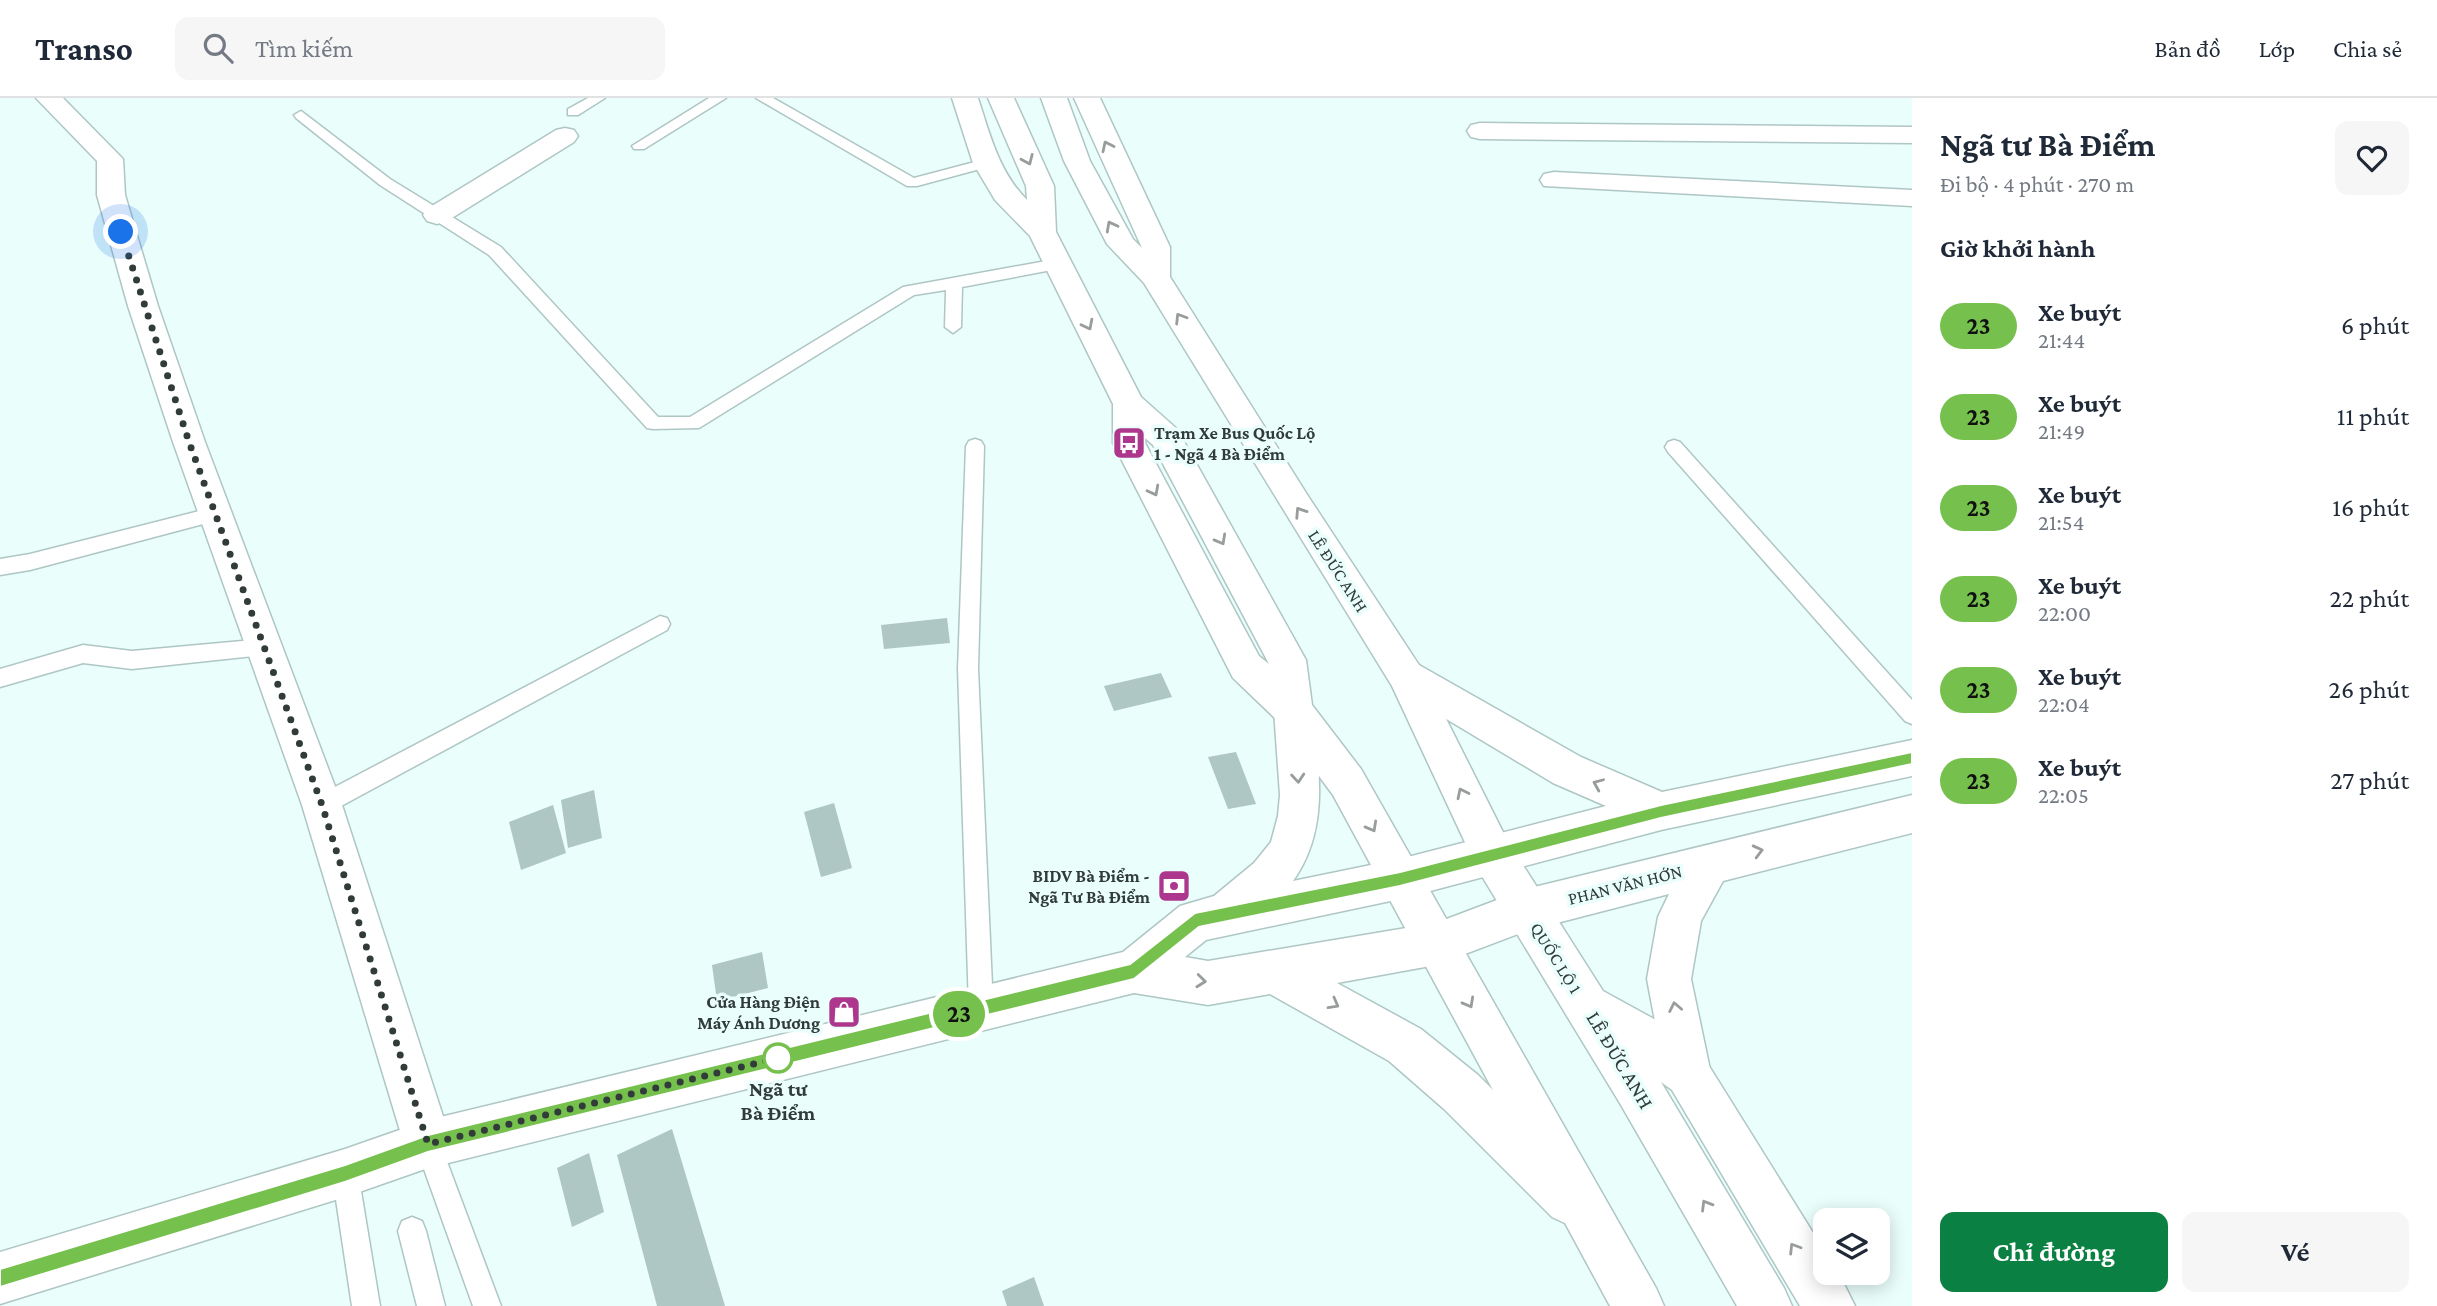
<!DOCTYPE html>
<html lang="vi">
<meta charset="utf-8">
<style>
body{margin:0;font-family:"Crimson Pro",serif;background:#f6f6f7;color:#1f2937;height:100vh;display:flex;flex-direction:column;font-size:26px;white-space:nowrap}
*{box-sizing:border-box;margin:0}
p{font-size:23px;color:#747a83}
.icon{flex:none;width:38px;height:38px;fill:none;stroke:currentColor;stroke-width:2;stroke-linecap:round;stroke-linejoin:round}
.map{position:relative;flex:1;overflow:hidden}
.sheet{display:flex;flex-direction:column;background:#fff;width:525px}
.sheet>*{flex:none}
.badge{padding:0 14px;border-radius:23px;font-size:24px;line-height:46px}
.fabs{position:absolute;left:1813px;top:1110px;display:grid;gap:14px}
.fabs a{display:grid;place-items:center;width:77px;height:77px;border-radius:14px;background:#fff;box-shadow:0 4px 18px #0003;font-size:35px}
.you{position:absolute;width:35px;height:35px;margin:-18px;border:5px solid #fff;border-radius:50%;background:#1a73e8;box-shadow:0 0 0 10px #1a73e833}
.map>.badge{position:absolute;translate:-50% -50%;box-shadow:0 0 0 4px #fff}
h2{padding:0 28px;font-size:26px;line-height:63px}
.round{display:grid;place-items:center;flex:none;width:74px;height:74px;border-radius:14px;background:#f6f6f7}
.overview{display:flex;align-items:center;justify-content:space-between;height:119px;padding:0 28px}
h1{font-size:33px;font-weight:700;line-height:52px}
.action{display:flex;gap:14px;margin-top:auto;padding:14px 28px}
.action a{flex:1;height:80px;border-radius:14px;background:#0b8043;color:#fff;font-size:28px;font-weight:700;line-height:80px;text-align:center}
.action a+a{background:#f6f6f7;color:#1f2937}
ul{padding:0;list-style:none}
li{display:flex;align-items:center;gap:21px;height:91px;padding:0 28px}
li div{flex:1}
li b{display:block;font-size:26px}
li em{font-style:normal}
li .badge{min-width:77px;font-weight:700;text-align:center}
header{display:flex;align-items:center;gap:42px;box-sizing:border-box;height:98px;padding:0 35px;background:#fff;border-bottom:2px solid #e0e1e3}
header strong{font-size:33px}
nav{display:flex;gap:38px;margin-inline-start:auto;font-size:24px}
.search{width:490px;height:63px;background:#f6f6f7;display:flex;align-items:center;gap:18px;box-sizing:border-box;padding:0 24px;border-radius:14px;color:#747a83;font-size:26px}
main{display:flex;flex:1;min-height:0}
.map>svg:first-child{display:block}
.building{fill:#aec6c4}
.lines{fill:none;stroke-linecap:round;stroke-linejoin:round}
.service-casing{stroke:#aec6c4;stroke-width:3}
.minor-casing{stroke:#aec6c4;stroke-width:3}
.tertiary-casing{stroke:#aec6c4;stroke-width:3}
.secondary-casing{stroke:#aec6c4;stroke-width:3}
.trunk-casing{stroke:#aec6c4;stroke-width:3}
.service{fill:#fff;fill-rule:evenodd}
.minor{fill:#fff;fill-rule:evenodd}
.tertiary{fill:#fff;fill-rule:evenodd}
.secondary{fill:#fff;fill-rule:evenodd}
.trunk{fill:#fff;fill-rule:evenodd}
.oneway{stroke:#989d9c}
.line{fill:#76c04d;stroke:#fff;stroke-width:2}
.walk{stroke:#313b3a;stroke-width:7;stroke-dasharray:0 12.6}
.stop-dot{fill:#fff;stroke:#76c04d;stroke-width:3.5}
.labels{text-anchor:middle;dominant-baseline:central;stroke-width:7;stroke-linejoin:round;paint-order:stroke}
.poi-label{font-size:18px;font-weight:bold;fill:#313b3a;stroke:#eafefc;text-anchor:end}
.street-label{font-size:18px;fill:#313b3a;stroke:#eafefc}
.near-street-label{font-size:21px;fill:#313b3a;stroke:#eafefc}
.near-stop-label{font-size:21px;font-weight:bold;fill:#313b3a;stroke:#eafefc}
</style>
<header>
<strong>Transo</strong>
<div class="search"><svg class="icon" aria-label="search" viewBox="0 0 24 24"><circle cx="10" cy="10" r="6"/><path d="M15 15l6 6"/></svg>Tìm kiếm</div>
<nav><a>Bản đồ</a><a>Lớp</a><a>Chia sẻ</a></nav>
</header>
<main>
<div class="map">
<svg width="1912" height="1208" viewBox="0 0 1912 1208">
<rect width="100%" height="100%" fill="#eafefc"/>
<g class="building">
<polygon points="947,520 950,545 884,551 881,527"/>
<polygon points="1161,575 1172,599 1114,613 1104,588"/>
<polygon points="1236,654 1256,706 1228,711 1208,659"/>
<polygon points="594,692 602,740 568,750 561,702"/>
<polygon points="834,705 852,770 821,779 804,714"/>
<polygon points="553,707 566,755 521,772 509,724"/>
<polygon points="762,854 768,890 717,903 712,867"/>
<polygon points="672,1031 725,1208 657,1208 617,1057"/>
<polygon points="589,1055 604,1114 572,1129 557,1070"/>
<polygon points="1034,1179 1044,1208 1007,1208 1002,1193"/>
</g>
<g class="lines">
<defs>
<g id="service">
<polygon points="588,0 605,0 578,17 568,17 568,11"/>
<polygon points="709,0 726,0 644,51 634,51 632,48"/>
<polygon points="756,0 773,0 914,80 986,61 993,65 991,68 917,88 907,88"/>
<polygon points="301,13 390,81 501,149 658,319 690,319 903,189 1057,161 1065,166 1057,171 962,189 961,229 953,235 945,229 946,192 914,197 699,330 653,331 647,330 489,157 380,87 296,20 294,17"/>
<polygon points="975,341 981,343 984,348 978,571 993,910 990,919 981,922 972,919 969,910 958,571 966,348 969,343"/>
<polygon points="1674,342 1680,344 1912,602 1912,626 1905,623 1668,354 1665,349 1668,344"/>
<polygon points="215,409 222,411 224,416 222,421 30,472 0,477 0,461 30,456"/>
<polygon points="660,518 667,520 670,526 667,532 330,714 322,717 314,714 311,707 314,700"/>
<polygon points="264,541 271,543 274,549 271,555 264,557 132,571 83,565 0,589 0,571 83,547 132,553"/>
<polygon points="428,1033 437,1037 501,1208 473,1208 415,1046 419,1037"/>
<polygon points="345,1062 354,1066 358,1075 380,1208 352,1208 332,1075 336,1066"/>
<polygon points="412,1119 422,1123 426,1133 445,1208 417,1208 398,1133 402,1123"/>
</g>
<g id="minor">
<polygon points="1480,25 1912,29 1912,45 1480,41 1471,39 1467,33 1471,27"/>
<polygon points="565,30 574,32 578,38 574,44 447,123 437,126 427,123 423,117 427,111 556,32"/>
<polygon points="1554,74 1912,92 1912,108 1544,88 1540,82 1544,76"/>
</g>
<polygon id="tertiary" points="36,0 63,0 123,61 125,97 158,208 205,344 342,707 452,1046 445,1063 428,1070 411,1063 404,1046 302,707 173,344 128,208 97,97 97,63"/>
<path id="secondary" d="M1406,562l13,5 162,92 81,35 250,-52v36l-251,54 -261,69 -194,41 -21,17 23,4 228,-38 90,-34 386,-94v38l-189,48 -22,40 -10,58 20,95 -7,16 -16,7 -16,-7 -7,-16 -18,-95 11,-62 11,-23 -143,37 -90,34 -99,18 84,46 57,46 108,108 8,17 -8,17 -17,8 -17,-8 -108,-108 -55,-48 -119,-67 -62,11 -74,-12 -706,175 -83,29 -345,107v-52l345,-103 83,-29 695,-168 57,-46 34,-10 40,-33 17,-21 7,-26 2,-21 -6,-85 5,-12 14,-5 14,5 5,12c7,59 18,119 -19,171l107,-22 206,-53 -53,-23 -160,-96 -6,-11 6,-11z"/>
<g id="trunk">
<path d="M952,0h26c12,37 21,74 49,102l-1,-14 -38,-88h26l40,88 2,46 85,165 36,32 129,231 6,45 49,64 295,519 8,18h-54l-277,-511 -54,-73 -46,-44 -120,-235v-39l-83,-168 -35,-36 -22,-37zM1145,340l8,7 116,219 -10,-8 -114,-213z"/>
<polygon points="1041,0 1067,0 1090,63 1133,141 1142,150 1074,0 1100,0 1170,149 1170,179 1308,398 1419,567 1507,742 1603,893 1654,921 1704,960 1825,1154 1825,1174 1838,1174 1855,1208 1800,1208 1672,992 1661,984 1784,1190 1792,1208 1737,1208 1621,1007 1477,770 1392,588 1144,185 1107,146 1064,63"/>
</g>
</defs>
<use href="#service" class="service-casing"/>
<use href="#minor" class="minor-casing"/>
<use href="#tertiary" class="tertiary-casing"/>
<use href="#secondary" class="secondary-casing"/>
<use href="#trunk" class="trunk-casing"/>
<use href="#service" class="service"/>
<use href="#minor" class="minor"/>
<use href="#tertiary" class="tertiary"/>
<use href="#secondary" class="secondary"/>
<use href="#trunk" class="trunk"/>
</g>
<defs><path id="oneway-chevron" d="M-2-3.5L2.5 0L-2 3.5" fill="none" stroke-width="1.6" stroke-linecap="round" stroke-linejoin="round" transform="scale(1.75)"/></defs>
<g class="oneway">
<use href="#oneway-chevron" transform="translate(1107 48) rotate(-116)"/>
<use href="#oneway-chevron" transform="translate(1028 62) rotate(66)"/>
<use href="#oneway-chevron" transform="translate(1111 128) rotate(-118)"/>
<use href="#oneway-chevron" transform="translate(1180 220) rotate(-122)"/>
<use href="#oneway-chevron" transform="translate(1088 227) rotate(63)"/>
<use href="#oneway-chevron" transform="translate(1154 393) rotate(62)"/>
<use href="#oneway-chevron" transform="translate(1300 414) rotate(-123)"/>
<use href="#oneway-chevron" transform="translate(1221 442) rotate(61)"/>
<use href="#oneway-chevron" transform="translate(1298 680) rotate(85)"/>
<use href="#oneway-chevron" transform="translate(1598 686) rotate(-157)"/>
<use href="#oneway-chevron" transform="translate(1462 695) rotate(-116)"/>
<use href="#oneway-chevron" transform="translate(1372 729) rotate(61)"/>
<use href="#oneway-chevron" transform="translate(1758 753) rotate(-14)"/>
<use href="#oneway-chevron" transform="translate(1201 883) rotate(6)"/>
<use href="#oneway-chevron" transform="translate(1469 905) rotate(61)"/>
<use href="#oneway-chevron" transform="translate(1334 906) rotate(29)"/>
<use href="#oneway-chevron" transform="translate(1675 909) rotate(-101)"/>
<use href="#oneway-chevron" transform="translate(1706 1107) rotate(-121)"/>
<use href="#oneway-chevron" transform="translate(1794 1150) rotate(-122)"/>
</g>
<polygon class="line" points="1912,654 1912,666 1661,720 1400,788 1199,829 1134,881 428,1054 345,1084 0,1189 0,1171 345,1067 428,1037 1130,866 1195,815 1400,774 1661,707"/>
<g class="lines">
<polyline class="walk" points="121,134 189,344 322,707 428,1046 778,960"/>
</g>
<defs>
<symbol id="bus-square" viewBox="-11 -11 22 22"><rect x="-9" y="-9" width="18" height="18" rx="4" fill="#ae378e" stroke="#eafefc"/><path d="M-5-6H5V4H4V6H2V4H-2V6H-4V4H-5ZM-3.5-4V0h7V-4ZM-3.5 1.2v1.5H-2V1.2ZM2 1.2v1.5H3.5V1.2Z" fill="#fff"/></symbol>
<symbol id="bank-square" viewBox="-11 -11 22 22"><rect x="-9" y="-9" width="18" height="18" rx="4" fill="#ae378e" stroke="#eafefc"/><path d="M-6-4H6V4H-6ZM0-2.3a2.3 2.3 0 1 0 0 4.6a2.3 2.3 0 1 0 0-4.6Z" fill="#fff"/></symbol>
<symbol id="shop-square" viewBox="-11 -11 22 22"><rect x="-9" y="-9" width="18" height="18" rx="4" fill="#ae378e" stroke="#eafefc"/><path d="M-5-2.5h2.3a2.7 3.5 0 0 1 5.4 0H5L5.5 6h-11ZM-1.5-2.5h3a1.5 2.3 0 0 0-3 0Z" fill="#fff"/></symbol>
</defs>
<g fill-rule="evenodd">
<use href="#bus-square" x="1110" y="326" width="38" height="38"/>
<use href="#bank-square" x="1155" y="769" width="38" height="38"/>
<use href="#shop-square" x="825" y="895" width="38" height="38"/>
</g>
<circle class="stop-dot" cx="778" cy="960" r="14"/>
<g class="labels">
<g class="poi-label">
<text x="1154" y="335" text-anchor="start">Trạm Xe Bus Quốc Lộ<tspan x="1154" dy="21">1 - Ngã 4 Bà Điểm</tspan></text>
<text x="1150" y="778">BIDV Bà Điểm -<tspan x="1150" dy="21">Ngã Tư Bà Điểm</tspan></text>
<text x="820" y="904">Cửa Hàng Điện<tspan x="820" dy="21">Máy Ánh Dương</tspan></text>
</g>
<g class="street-label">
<text transform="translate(1338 473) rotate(57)">LÊ ĐỨC ANH</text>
<text transform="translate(1625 787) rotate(-14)">PHAN VĂN HỚN</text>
<text transform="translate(1556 860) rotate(58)">QUỐC LỘ 1</text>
</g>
<g class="near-street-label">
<text transform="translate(1620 962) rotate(59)">LÊ ĐỨC ANH</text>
</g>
<g class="near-stop-label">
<text x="778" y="991">Ngã tư<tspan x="778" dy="24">Bà Điểm</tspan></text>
</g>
</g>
</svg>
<div class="fabs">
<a><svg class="icon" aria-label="layers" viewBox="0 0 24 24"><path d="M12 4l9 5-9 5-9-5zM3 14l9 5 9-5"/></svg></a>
</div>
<div class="you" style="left:121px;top:134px"></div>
<b class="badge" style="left:959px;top:916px;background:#76c04d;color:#111">23</b>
</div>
<section class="sheet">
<div class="overview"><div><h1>Ngã tư Bà Điểm</h1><p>Đi bộ · 4 phút · 270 m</p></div><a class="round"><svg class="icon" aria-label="heart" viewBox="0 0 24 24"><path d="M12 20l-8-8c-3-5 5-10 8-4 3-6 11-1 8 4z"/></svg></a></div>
<h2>Giờ khởi hành</h2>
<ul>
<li><span class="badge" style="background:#76c04d;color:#111">23</span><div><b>Xe buýt</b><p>21:44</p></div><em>6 phút</em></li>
<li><span class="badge" style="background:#76c04d;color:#111">23</span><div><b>Xe buýt</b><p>21:49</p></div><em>11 phút</em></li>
<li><span class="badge" style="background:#76c04d;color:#111">23</span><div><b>Xe buýt</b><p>21:54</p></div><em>16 phút</em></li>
<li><span class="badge" style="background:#76c04d;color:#111">23</span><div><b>Xe buýt</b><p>22:00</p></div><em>22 phút</em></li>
<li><span class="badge" style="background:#76c04d;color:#111">23</span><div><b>Xe buýt</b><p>22:04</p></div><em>26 phút</em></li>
<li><span class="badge" style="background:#76c04d;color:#111">23</span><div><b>Xe buýt</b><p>22:05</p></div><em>27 phút</em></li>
</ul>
<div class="action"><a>Chỉ đường</a><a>Vé</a></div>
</section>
</main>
